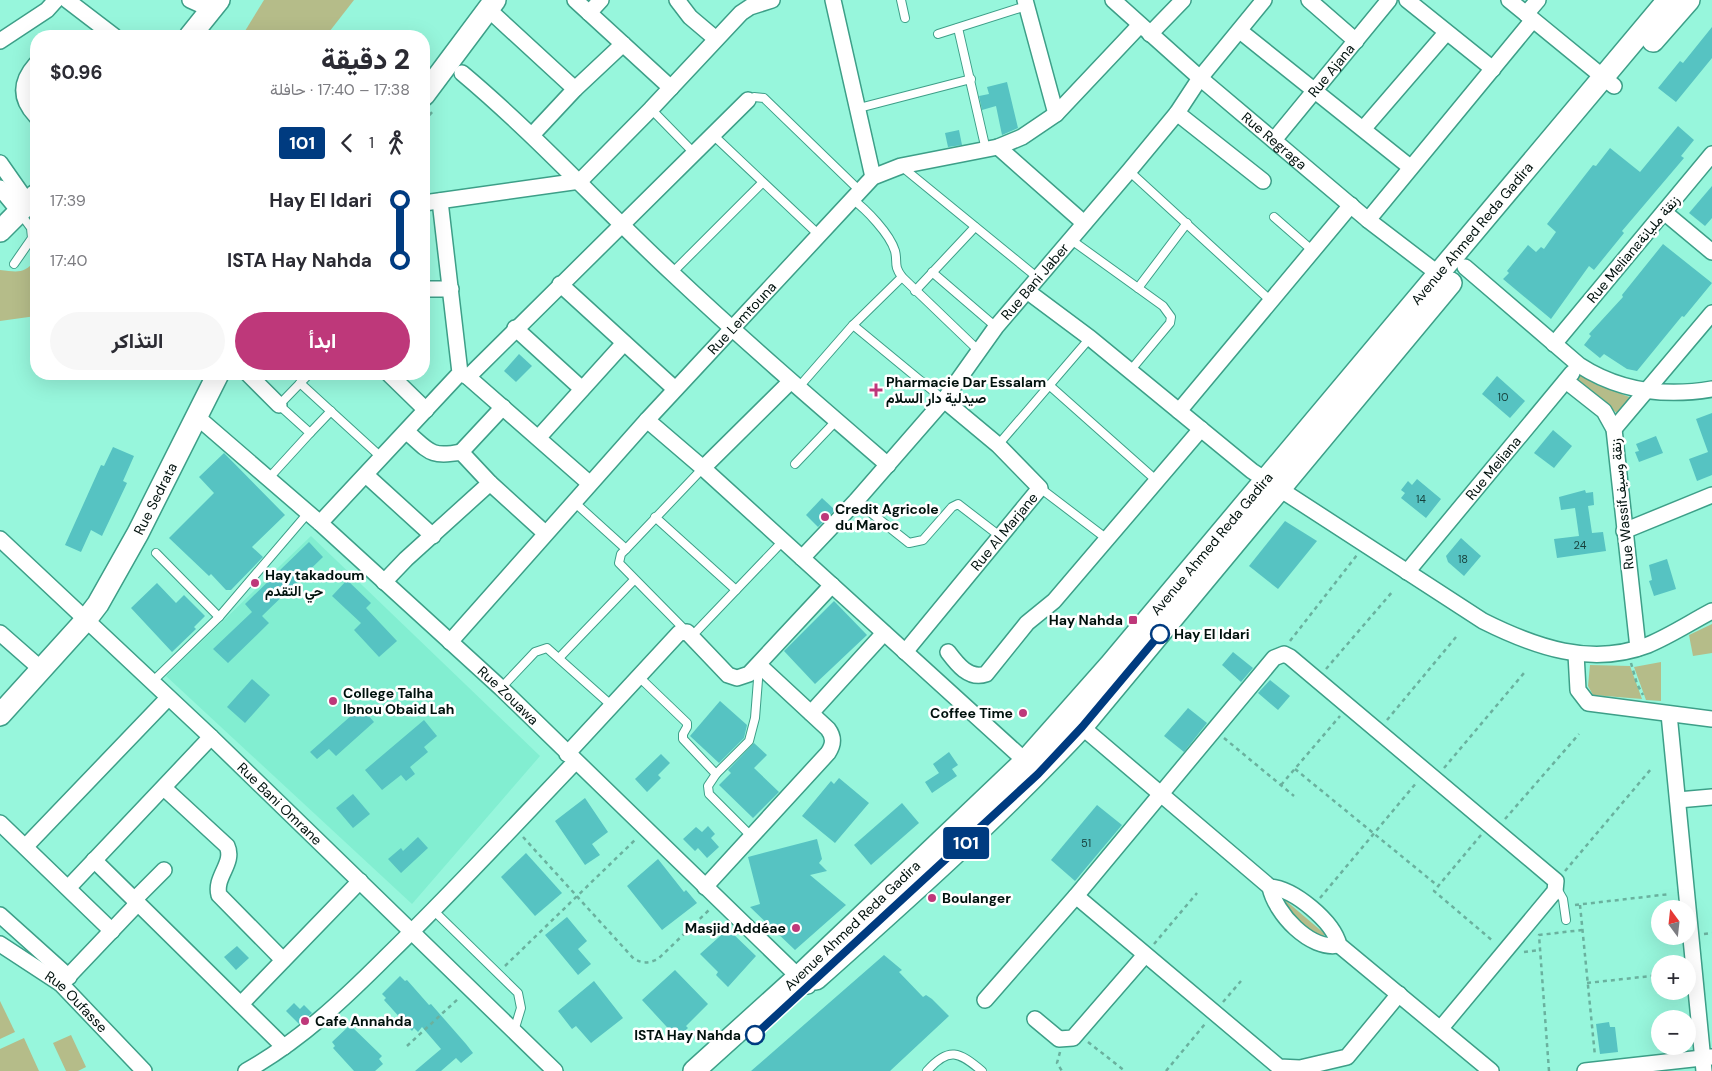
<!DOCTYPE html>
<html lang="ar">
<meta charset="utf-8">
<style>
body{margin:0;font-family:"DM Sans",Vazirmatn,sans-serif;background:#f7f7f7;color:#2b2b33;direction:rtl;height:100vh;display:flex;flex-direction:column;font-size:19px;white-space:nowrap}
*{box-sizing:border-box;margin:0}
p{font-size:16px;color:#7c7c81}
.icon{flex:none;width:28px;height:28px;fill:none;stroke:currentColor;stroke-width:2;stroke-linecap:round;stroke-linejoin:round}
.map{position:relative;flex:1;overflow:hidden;direction:ltr}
.panel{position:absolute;left:30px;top:30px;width:400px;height:350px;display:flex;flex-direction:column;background:#fff;border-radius:20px;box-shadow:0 5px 20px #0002;direction:rtl}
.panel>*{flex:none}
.badge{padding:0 10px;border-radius:4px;font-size:18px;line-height:32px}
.needle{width:32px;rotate:345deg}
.fabs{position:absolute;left:1651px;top:900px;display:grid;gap:10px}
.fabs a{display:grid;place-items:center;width:45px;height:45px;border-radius:50%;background:#fff;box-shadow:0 5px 20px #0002;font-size:25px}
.map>.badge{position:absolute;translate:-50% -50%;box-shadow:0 0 0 2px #fff}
.legs{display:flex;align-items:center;gap:8px;height:55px;padding:0 20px;font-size:16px}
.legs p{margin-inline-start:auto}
.summary{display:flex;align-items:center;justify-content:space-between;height:85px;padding:0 20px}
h1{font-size:28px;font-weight:800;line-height:38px}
.cta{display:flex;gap:10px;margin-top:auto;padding:10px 20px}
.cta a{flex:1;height:58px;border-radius:30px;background:#be387a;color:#fff;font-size:20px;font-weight:800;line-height:58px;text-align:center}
.cta a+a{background:#f7f7f7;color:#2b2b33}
ul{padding:0 20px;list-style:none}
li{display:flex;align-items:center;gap:18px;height:60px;font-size:19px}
li i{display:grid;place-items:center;width:8px;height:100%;margin:0 6px;background:currentColor}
li i::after{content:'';width:12px;height:12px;margin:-6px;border:4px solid;border-radius:50%;background:#fff}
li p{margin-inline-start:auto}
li:first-child i{background:linear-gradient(#0000 50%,currentColor 0)}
li:last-child i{background:linear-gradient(currentColor 50%,#0000 0)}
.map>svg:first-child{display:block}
.built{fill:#82eed1}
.green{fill:#b5bc89}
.building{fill:#56c3c2}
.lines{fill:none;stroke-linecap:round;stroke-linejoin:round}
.lane-casing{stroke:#3d9f88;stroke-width:10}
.street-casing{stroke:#3d9f88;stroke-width:18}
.secondary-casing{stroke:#3d9f88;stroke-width:24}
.path{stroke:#6ab19e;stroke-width:2.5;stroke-dasharray:4 4;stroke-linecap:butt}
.lane{stroke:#fff;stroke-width:8}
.street{stroke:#fff;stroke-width:15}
.secondary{stroke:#fff;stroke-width:21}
.line-1-casing{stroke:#fff;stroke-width:11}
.line-1{stroke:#003b80;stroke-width:8}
.poi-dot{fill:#be387a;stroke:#fff;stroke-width:2}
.stop-1-dot{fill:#fff;stroke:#003b80;stroke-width:2.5}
.labels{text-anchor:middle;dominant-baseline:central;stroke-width:5;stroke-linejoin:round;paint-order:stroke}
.number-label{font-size:11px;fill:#163e3a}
.street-label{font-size:14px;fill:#00110d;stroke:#fff}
.poi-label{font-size:14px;font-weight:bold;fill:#00110d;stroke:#fff;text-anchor:start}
.stop-label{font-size:14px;font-weight:bold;fill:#00110d;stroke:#fff;text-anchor:start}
</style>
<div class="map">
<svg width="1712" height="1071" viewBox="0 0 1712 1071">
<rect width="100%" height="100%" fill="#97f6dc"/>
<polygon class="built" points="311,536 540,756 412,904 166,676"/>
<g class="green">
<polygon points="264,0 354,0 326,36 242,36"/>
<path d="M36,260v56l-36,5v-51c18,2 24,4 36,-10z"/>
<polygon points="1583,372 1595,384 1632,398 1618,414 1576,380"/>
<polygon points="1712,624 1712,653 1693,656 1689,635"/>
<polygon points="1661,662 1661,701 1646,700 1634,667"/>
<polygon points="1590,665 1630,666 1642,699 1593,695 1588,686"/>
<polygon points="1283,899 1285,900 1325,934 1323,936 1317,935 1280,905"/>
<polygon points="0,1001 15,1032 0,1039"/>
<polygon points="71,1035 86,1067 78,1071 66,1071 53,1043"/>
<polygon points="24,1038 39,1071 0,1071 0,1049"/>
</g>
<g class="building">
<polygon points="1712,27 1712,58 1676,102 1658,88 1680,61 1683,63"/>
<polygon points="1007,82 1018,128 1002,135 996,106 982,110 979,96 989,94 987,87"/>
<polygon points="1678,126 1694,140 1681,156 1684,158 1622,231 1624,233 1594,270 1589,266 1551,319 1503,279 1509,273 1507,271 1528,245 1536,252 1541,247 1544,249 1556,232 1547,224 1593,165 1596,166 1610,148 1640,172"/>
<polygon points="959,130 962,145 948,147 945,133"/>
<polygon points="1712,186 1712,218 1705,226 1689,213"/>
<polygon points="1663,244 1712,283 1684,317 1682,316 1637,371 1627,369 1604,354 1600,358 1584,345 1591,336 1589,334 1623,297 1622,295"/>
<polygon points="519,354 532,366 516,382 504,371"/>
<polygon points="1497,376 1525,401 1510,418 1482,394"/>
<polygon points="1712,413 1712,475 1697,481 1689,459 1708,452 1696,419"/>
<polygon points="1553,430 1572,446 1554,468 1534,453"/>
<polygon points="1656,436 1663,453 1639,462 1635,452 1639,451 1636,444"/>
<polygon points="113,447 134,456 123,481 127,483 102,536 91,530 81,552 65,545 101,465 104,466"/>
<polygon points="224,453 285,515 252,547 263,557 231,590 226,590 211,574 209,576 169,538 214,493 199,477"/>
<polygon points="1417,479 1441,499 1426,518 1401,498 1405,493 1401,490 1408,481 1412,485"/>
<polygon points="1585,490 1586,493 1593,492 1594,505 1588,506 1592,533 1603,532 1606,551 1557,558 1554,539 1579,536 1575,508 1561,510 1559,497"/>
<polygon points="822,498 835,510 818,527 806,515"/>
<polygon points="1285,521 1317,541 1278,589 1249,566"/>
<polygon points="1461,538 1481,556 1464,576 1448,562 1446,556"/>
<polygon points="309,542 323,557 262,616 269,623 228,663 213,649 252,612 245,604"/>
<polygon points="1667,559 1676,589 1654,596 1649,581 1652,580 1649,565"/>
<polygon points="347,580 371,603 366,608 397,641 379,657 354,630 361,623 332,596"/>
<polygon points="157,583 176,603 184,595 205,616 194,627 196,629 172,652 131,608"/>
<polygon points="834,601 867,635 815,684 784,651"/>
<polygon points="1233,652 1253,668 1241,682 1222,665"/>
<polygon points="252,679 270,695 245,723 227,707"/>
<polygon points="1270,680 1290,696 1278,710 1258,693"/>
<polygon points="720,701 747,725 744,738 719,763 690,736"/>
<polygon points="361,707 374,722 336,756 329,749 317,759 310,752"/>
<polygon points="1188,708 1207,723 1184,752 1164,736"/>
<polygon points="424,720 437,736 424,747 428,752 410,767 415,774 406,781 401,775 382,790 365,770"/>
<polygon points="754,743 767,755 754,768 779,792 753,818 719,785 731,773 728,770"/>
<polygon points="949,752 958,765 952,769 957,776 932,793 925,782 939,773 933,764"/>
<polygon points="661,754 670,763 658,775 661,778 647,792 635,779"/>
<polygon points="839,778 869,803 835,843 802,816 831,781 834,784"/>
<polygon points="353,794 370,814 353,828 336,808"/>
<polygon points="585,798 608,832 592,844 600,855 585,865 555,821"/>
<polygon points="902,803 919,823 871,865 854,845"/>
<polygon points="1097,805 1122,825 1075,881 1051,860"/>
<polygon points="708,826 715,834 711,838 719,847 707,858 698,848 695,851 683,839 696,827 702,832"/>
<polygon points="418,837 428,848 401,873 388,859 401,848 403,851"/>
<polygon points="817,839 822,859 819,863 827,871 810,875 846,905 795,950 750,907 760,904 748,857"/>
<polygon points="526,853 562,893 535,916 501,877"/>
<polygon points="658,859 684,892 686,890 697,903 662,930 627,886"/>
<polygon points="567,917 587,941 578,949 591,964 578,975 545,935"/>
<polygon points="728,929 756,956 728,987 716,975 718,972 700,954"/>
<polygon points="237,946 249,958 236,970 224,957"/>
<polygon points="884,955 902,970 899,972 923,997 926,995 932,999 949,1016 890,1071 751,1071"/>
<polygon points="675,970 708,1004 686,1026 688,1028 677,1038 642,1000"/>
<polygon points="400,976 405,981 407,980 429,1005 431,1004 466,1044 473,1053 461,1063 456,1058 441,1071 415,1071 441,1049 422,1027 418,1032 414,1028 412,1031 384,1000 386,998 382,994"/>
<polygon points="594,981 623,1018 591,1043 576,1026 572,1029 558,1011"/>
<polygon points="294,1003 300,1009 304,1005 312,1013 299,1024 286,1011"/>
<polygon points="1609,1022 1610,1027 1615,1027 1618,1052 1600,1054 1596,1024"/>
<polygon points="350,1025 382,1056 379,1059 383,1064 375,1071 354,1071 333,1048 335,1046 332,1042"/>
</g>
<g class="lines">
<defs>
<g id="lane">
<polyline points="901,0 905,18"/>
<polyline points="958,28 986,150"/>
<polyline points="938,34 1026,6"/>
<polyline points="748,100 754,97 764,98 860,191"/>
<polyline points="859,108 971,79"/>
<polyline points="651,109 694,153"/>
<polyline points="712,134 819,235"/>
<polyline points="901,166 1038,278"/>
<polyline points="1129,171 1272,302"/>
<path d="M852,199c14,10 38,35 43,52 3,12 -2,14 7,26l77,74"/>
<polyline points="1274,217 1313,251"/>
<polyline points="1070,239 1163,306 1171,317 1170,323 1130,371"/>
<polyline points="14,264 32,238 31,228 20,213"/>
<polyline points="932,272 996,327"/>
<polyline points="672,273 762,183"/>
<polyline points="1138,288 1187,223"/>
<polyline points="915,291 975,227"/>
<polyline points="853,325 944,400"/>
<polyline points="300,383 382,458"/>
<polyline points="1049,385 1157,481"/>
<polyline points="798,388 853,325 902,277"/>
<polyline points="310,433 331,411"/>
<polyline points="998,445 1090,338"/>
<polyline points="795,464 836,421"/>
<polyline points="268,479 310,433 279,405 309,374"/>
<polyline points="1040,488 1107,539"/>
<polyline points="573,501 626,549"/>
<polyline points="856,501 909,543 923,540 952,507 958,504 1001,537"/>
<polyline points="655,517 736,590"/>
<polyline points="156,553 219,617"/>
<polyline points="685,630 619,563 621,554 626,549 703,468"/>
<polyline points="692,636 782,542"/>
<polyline points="560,657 634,580"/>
<polyline points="638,676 687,723 687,727 683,734 683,739 716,774 708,786 709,794 751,836"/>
<polyline points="151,683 219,617 308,513"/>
<polyline points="501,688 535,652 547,648 611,705"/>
<polyline points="716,774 749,741 755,718 759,667"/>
<polyline points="1556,887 1563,899 1566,920"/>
<polyline points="433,910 518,993 521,1008 514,1031"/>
<path d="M927,1071c22,-25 32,-19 55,0"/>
</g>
<g id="street">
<polyline points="67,0 114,36"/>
<polyline points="190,0 212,10"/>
<polyline points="575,0 671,88"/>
<polyline points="677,0 690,17 716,39"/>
<polyline points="833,0 873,177"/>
<polyline points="1025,0 1056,114"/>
<path id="s1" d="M1113,0l87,78 168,142 72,55"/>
<polyline points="1309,0 1356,41"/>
<polyline points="1407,0 1493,69"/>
<polyline points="1509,0 1614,86"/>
<polyline points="488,9 575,89"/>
<polyline points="589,13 601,0"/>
<polyline points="1526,14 1538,0"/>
<polyline points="1240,31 1410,167"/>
<polyline points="1150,34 1183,0"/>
<polyline points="0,41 47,10 56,0"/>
<path d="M36,64c-16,18 -17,34 0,52"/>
<path d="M462,73c75,63 140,135 211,201 70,66 142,128 215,191"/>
<polyline points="1177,113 1263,181"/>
<polyline points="1364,128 1446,33"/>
<polyline points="532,135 575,89 623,44"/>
<path id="s2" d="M1274,140l115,-140"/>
<polyline points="998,147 1084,223"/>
<polyline points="0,163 28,203"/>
<polyline points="0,188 19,211"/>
<polyline points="424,203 580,181 651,109 741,13 750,7 772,0"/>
<polyline points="1664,212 1712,252"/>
<polyline points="1368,220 1532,21"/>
<path d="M1465,267l114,98c40,26 86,32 133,24"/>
<polyline points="560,284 675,389"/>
<polyline points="424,289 451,289"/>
<path d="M1027,291l63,47 162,133 231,150c52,26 108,46 165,24 22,-9 43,-23 64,-34"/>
<polyline points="515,328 582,389"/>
<polyline points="1554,344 1712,154"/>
<polyline points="460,373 468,377 589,483"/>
<polyline points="248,374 279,405"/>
<polyline points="389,374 426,410"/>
<polyline points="468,377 748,100"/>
<polyline points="1566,381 1604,411 1614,429 1638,648"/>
<polyline points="1179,411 1351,205"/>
<path id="s3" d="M196,416l124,107 181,165 307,298"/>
<polyline points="647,420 703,468 1032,767"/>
<polyline points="1614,429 1712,313"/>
<path d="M407,432c22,19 23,26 54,20l29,31 55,50"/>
<polyline points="539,437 624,343"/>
<polyline points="461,452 503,407"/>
<polyline points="703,468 790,382"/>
<polyline points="366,475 433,536"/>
<polyline points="320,523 460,373 440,201"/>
<polyline points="1624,531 1712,495"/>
<path id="s4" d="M0,539l211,198 344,334"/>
<path id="s5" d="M802,558l54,-57 88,-101 52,-73 133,-156 48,-58 23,-35 64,-78"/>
<path id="s6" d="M1407,572l165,-199"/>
<polyline points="384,582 406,559 490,483"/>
<polyline points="0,633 41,669"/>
<path id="s7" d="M450,642l197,-222 226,-243 28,-11 97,-19 24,-10 34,-23 84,-89"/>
<path id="s8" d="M905,652l135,-164 -42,-43 -54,-45"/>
<path d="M948,652c9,12 21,28 38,22l41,-51 27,-22 147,-172"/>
<polyline points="1576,654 1578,690 1588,703 1712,719"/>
<polyline points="811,713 884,633"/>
<polyline points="1669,714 1704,1071"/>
<path d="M1082,727l188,160c24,2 63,34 69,58l152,126"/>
<polyline points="567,754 679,633 687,632 728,675 737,678 749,674 832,585"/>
<path d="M164,788l63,58c8,17 -13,31 -8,49l64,65"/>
<polyline points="1678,800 1712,797"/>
<polyline points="0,823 112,931"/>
<polyline points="26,846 168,698"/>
<polyline points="94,860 284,1047"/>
<polyline points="69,887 211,737"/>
<path d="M705,887l123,-134c6,-9 6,-16 0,-24l-69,-64"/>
<path d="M1270,887c5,26 40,64 69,58"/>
<polyline points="1076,896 1279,1067 1300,1068 1347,1057 1399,994"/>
<polyline points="134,900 164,870"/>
<polyline points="0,915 69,977"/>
<path id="s9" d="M0,944l61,40 83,87"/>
<polyline points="61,984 138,903"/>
<polyline points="985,1000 1076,896 1274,658 1284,654 1290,657 1556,881 1555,891 1441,1028"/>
<polyline points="241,1004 360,881"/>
<polyline points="1035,1019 1059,1039 1073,1038 1145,955"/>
<path d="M246,1071c54,-30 98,-72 141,-115 65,-63 126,-129 188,-194"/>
<polyline points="1585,1071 1711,1057"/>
</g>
<g id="secondary">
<polyline points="190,36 219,0"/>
<polyline points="1653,41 1689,0"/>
<polyline points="424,95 495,0"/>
<polyline points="0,231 36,195"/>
<path id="s10" d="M0,715l85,-94 13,-17 40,-71 80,-159"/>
<path d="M816,979c91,-81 183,-163 266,-252l369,-444"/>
<path id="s11" d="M694,1071l104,-94 227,-216 85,-96 558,-665"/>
</g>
</defs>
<use href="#lane" class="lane-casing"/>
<use href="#street" class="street-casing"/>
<use href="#secondary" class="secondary-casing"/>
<g class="path">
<polyline points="424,121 434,110"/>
<polyline points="1290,641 1357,555"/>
<polyline points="1631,663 1637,684 1643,695"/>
<polyline points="1326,669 1393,591"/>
<polyline points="1387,720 1456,637"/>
<polyline points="1224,738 1294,796"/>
<polyline points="1444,768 1524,673"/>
<polyline points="1295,769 1438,886"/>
<polyline points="1281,785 1340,716"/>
<polyline points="1505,819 1579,734"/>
<polyline points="1481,835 1434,891 1494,942"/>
<path d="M523,837l111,122c10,5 15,4 24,0l51,-49"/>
<polyline points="1565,871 1651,769"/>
<polyline points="1320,898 1417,782"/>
<polyline points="1575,905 1670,894"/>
<polyline points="1580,905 1595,1056"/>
<polyline points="1704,934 1712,933"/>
<polyline points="1154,944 1197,893"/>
<polyline points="1524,952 1540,950"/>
<polyline points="505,966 636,839"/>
<polyline points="1587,983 1660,975"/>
<polyline points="1223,1002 1241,981"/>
<polyline points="1088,1042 1125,1071"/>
<polyline points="407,1046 459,998"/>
<polyline points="1060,1052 1057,1063 1062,1071"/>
<polyline points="1166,1071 1205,1024"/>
<polyline points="1549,1071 1539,935 1582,930"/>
</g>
<use href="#lane" class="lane"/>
<use href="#street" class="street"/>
<use href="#secondary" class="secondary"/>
</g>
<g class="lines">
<defs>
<polyline id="line-1" points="755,1035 1038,774 1082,727 1160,634"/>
</defs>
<use href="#line-1" class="line-1-casing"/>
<use href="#line-1" class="line-1"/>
</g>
<g class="poi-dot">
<path d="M873.5 382.5h5v5h5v5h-5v5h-5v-5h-5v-5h5z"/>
<circle cx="825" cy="517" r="5"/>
<circle cx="255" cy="583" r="5"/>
<rect x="1128" y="615" width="10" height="10" rx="2.5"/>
<circle cx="333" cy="701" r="5"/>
<circle cx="1023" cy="713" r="5"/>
<circle cx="932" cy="898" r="5"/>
<circle cx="796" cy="928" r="5"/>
<circle cx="305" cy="1021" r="5"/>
</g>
<g class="stop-1-dot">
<circle cx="1160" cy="634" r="9"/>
<circle cx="755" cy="1035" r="9"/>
</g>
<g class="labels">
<g class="number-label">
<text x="1503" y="397">10</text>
<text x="1421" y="499">14</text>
<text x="1580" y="545">24</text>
<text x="1463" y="559">18</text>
<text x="1086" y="843">51</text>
</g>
<g class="street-label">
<text stroke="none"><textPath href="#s2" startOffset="90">Rue Ajana</textPath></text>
<text stroke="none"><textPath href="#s1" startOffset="214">Rue Regraga</textPath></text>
<text stroke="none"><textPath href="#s11" startOffset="1145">Avenue Ahmed Reda Gadira</textPath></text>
<text transform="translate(1633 249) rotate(-50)">Rue Melianaزنقة مليانة</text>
<text stroke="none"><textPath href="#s5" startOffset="362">Rue Bani Jaber</textPath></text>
<text stroke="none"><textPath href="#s7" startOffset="436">Rue Lemtouna</textPath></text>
<text stroke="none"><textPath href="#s6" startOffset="135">Rue Meliana</textPath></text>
<text stroke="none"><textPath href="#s10" startOffset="268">Rue Sedrata</textPath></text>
<text transform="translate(1622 504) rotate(-96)">Rue Wassifزنقة وسيف</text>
<text stroke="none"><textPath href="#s8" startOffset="156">Rue Al Marjane</textPath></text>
<text stroke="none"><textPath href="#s11" startOffset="740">Avenue Ahmed Reda Gadira</textPath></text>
<text stroke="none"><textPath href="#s3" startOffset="419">Rue Zouawa</textPath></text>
<text stroke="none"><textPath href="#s4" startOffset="385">Rue Bani Omrane</textPath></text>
<text stroke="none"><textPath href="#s11" startOffset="215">Avenue Ahmed Reda Gadira</textPath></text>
<text stroke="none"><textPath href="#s9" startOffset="96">Rue Oufasse</textPath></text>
</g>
<g class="poi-label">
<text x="886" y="382">Pharmacie Dar Essalam<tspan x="886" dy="16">صيدلية دار السلام</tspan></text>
<text x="835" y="509">Credit Agricole<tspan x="835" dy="16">du Maroc</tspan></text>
<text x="265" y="575">Hay takadoum<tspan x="265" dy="16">حي التقدم</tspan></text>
<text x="1123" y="620" text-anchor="end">Hay Nahda</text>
<text x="343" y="693">College Talha<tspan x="343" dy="16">Ibnou Obaid Lah</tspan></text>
<text x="1013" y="713" text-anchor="end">Coffee Time</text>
<text x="942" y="898">Boulanger</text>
<text x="786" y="928" text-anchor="end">Masjid Addéae</text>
<text x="315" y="1021">Cafe Annahda</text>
</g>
<g class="stop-label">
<text x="1174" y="634">Hay El Idari</text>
<text x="741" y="1035" text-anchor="end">ISTA Hay Nahda</text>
</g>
</g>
</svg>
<div class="fabs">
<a><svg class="needle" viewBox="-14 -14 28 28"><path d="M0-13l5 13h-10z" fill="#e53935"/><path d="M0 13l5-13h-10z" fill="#7c7c81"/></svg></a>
<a>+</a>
<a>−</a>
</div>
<b class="badge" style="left:966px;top:843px;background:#003b80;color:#fff">101</b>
<section class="panel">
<div class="summary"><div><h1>2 دقيقة</h1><p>17:38 – 17:40 · حافلة</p></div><b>$0.96</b></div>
<div class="legs"><svg class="icon" aria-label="walk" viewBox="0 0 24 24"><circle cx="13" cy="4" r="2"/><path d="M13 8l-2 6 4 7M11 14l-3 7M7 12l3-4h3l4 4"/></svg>1<svg class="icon" aria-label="back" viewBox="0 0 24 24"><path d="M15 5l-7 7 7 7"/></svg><b class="badge" style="background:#003b80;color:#fff">101</b></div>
<ul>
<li><i style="color:#003b80"></i><b>Hay El Idari</b><p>17:39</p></li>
<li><i style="color:#003b80"></i><b>ISTA Hay Nahda</b><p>17:40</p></li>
</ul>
<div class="cta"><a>ابدأ</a><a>التذاكر</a></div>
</section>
</div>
